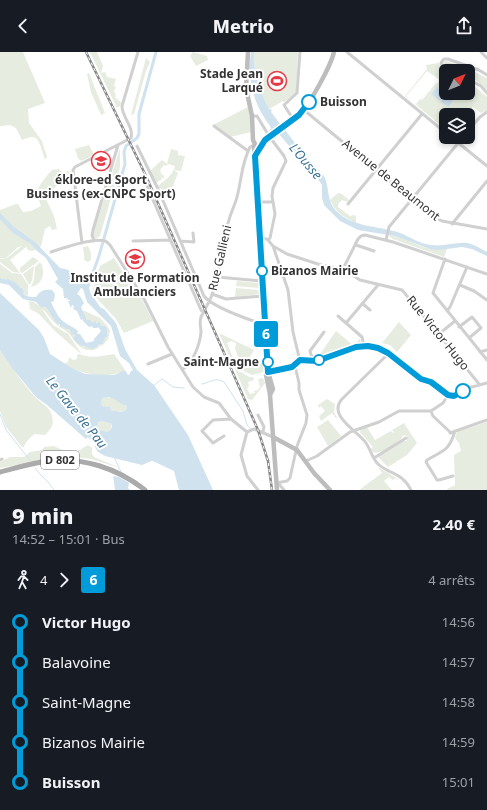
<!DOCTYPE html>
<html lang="fr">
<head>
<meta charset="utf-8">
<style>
	:root { --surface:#171b24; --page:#20242c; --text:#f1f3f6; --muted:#9ea1a6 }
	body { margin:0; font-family:"Noto Sans",sans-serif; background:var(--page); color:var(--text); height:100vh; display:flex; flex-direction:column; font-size:15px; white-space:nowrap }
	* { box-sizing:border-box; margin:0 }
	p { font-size:13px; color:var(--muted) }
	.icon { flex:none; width:22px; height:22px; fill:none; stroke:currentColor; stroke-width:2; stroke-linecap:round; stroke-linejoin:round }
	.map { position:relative; height:438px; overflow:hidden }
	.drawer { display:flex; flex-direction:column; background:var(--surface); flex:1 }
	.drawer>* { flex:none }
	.badge { padding:0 8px; border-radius:3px; font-size:14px; line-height:26px }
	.needle { width:26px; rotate:47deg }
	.tools { position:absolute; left:439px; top:12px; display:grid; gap:8px }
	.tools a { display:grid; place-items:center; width:36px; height:36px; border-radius:6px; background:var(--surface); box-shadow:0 2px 6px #0003; font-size:20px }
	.map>.badge { position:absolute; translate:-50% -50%; box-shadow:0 0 0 2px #fff }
	.legs { display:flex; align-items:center; gap:6px; height:44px; padding:0 12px; font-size:13px }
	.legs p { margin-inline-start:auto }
	.head { display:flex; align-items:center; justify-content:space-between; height:68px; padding:0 12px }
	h1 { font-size:22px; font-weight:800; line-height:30px }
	ul { padding:0 12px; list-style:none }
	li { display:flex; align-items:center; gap:14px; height:40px; font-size:15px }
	li i { display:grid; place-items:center; width:6px; height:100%; margin:0 5px; background:currentColor }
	li i::after { content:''; width:10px; height:10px; margin:-5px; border:3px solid; border-radius:50%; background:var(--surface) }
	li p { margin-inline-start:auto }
	li:first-child i { background:linear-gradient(#0000 50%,currentColor 0) }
	li:last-child i { background:linear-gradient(currentColor 50%,#0000 0) }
	header { display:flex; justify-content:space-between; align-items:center; height:52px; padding:0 12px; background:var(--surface); font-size:18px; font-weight:800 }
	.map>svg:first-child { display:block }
	.green { fill:#e6ecdf }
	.water { fill:#cfe2ee; fill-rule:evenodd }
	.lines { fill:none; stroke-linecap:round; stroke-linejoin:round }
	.stream { stroke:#cfe2ee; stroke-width:1 }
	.canal { stroke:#cfe2ee; stroke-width:3 }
	.street { stroke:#d0d0d0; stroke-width:3 }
	.secondary { stroke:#bdbdbd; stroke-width:4.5 }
	.primary { stroke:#ababab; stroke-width:5 }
	.rail-casing { stroke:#888; stroke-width:2.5 }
	.rail { stroke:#fff; stroke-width:1; stroke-dasharray:3; stroke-linecap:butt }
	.line-1-casing { stroke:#fff; stroke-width:9 }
	.line-1 { stroke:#009bd9; stroke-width:6 }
	.stop-1-dot { fill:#fff; stroke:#009bd9; stroke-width:2 }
	.labels { text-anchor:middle; stroke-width:4; stroke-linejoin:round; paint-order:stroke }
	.shield { fill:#fff; stroke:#707070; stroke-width:1 }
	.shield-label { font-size:11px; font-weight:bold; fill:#333 }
	.poi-label { font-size:12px; font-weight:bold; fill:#333; stroke:#fff }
	.stop-label { font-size:12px; font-weight:bold; fill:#333; stroke:#fff; text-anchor:start }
	.street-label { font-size:12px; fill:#333; stroke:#fff }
	.water-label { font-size:13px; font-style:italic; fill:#3f7597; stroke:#fff }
</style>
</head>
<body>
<header><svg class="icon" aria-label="back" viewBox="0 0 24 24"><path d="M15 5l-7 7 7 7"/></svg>Metrio<svg class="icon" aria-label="share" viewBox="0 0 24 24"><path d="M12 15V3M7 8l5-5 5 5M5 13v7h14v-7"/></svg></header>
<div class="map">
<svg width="487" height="438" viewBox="0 0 487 438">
	<rect width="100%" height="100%" fill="#fff"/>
	<!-- green -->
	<path class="green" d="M0 0H23L45 51 28 57 29 71 42 89 47 105 45 107C42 101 40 84 32 85 29 85 25 87 22 88L16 76 10 73 0 74Z
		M90 0H97L103 14 101 21 105 20 107 25 116 27 114 34 116 35 114 39 116 43 115 44 116 47 118 46 117 48 120 49 121 51 120 54 117 56Z
		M193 0 207 4 208 8 196 14 190 4Z
		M254 0H298L296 41 284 50 283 49 269 57C260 39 253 21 254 0Z
		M146 6 150 10 146 19 134 62 131 63Z
		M446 9 473 19 487 26V38L477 29 468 24V19C460 19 448 18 444 11Z
		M439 11 441 17 446 19V41H468V29L487 45V58L481 61 473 55 465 63H446V78L413 50 416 52 420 47 422 48 436 31 437 32 440 28 427 19 406 44 410 48 405 44 427 17 426 13Z
		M89 21 105 61 101 63 91 40 87 22Z
		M248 55 250 63 251 80 230 85 213 73Z
		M89 93 94 103 81 109 78 106 75 97Z
		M120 96V115L100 184 95 187 93 182Z
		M171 97 178 99V103L185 104 181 119 174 118 178 121 171 139 159 136 158 134C165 128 173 123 175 114L168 112 166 114 164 113 160 118 161 120 160 122 161 121 164 124V126H162L160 123 162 127 156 131 150 119 162 108 167 112Z
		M58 117 63 120 70 119 71 126H68L44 143 54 164 57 177 52 178 50 174 45 177 41 194 33 199 28 198 26 195 10 208 20 221 13 220 0 210V207L7 206 22 194 18 195 6 206H0V158L16 152H18L23 160 31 159 41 154C34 137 39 134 50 120L52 118Z
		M338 141 342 142 349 148 347 150 342 148 338 152V155L350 164 354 163 356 164V171C345 166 335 160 330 148Z
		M389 183C412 187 422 200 447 197L444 205 393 187 390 185Z
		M88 194 91 201V208L88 210 84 208C85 205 83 198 83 195Z
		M33 205 39 209 22 221 20 219V216Z
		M114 206 137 243 140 244 153 269 124 281 116 267 92 241 100 214Z
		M40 210C47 220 42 233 31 235L34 228 35 215Z
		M0 212 12 221 21 222 28 233V244C17 239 21 229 6 228L5 227 0 226Z
		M34 214 32 229 29 233 23 222Z
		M237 229 259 231V236L236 234Z
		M236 236 259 238 261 242 235 245Z
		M29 249C36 250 39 255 46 255L60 274H64L65 277H70L83 295 99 294V293L100 294V293H102L104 289 102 274 98 270 92 272C88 269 84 265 83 259H85L100 266 108 275 110 279 108 287 103 293C99 294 98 297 93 298 79 300 76 288 68 281 64 277 59 275 55 271 50 267 48 261 42 257L53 273 68 282 81 301H80L55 279 39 262 30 257Z
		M399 270 411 283 397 300 390 293 382 291Z
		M336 279 354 294 360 286 361 292 348 296 347 294 331 299 332 301 318 305Z
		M219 281 254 298 250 305 255 312H265L264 320 252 323 244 319 235 297 236 291 231 289 227 291 239 320H241L249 325H253L254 328 248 330 249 334 247 337 250 342 255 341 254 339 258 338 260 335 258 327 263 326 265 331 252 348 248 347Z
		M0 298C11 314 22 331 36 346 40 350 49 355 51 361 55 371 52 376 45 383L34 382 27 389 23 396 6 375 0 359Z
		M79 302C91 307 102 304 114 302L125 318C107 328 81 322 64 312L68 310 69 305 73 308 77 307V303Z
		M106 345 117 347 127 354 126 358 122 360 110 358 111 355 102 354 101 350 103 346Z
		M327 347 335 352 334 361 337 365 336 366 332 361 321 369 319 364 325 359 321 354 319 356 318 353Z
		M328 368 341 384 328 394 317 375Z
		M102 369 112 372 110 378 107 380 100 378 97 373 98 370Z
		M487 370V438H448L447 437 455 433 454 403 461 399 459 391 455 386 457 380Z
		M404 371 417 391 407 403 388 415 378 405 403 389H407V384L403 383 401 387C394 392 382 403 373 400L371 397 373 395 360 380 361 377 367 375 375 388 391 379 393 381 394 380 392 378Z
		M88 393 92 396V402L94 405 118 415 120 416 91 407 74 405H59L47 406 30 411 0 416V410L10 405H24L30 400 42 398 44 395 54 394 62 398 75 399 80 398Z
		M378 415 398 427 397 428 396 426 393 428 389 425 384 429 392 438H359L382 421Z"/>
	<!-- water -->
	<path class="water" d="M251 0H254C253 21 260 39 269 57L272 58 271 60 295 91 324 124C329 133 327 146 333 155 348 176 378 173 400 181 410 185 420 192 431 193 443 195 455 190 467 191 474 192 481 197 487 200V204L472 197 462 195 439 198 430 197 395 184 358 178 340 169 324 153 322 146V133L308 113 302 109 279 82 273 83 269 78 271 77 270 74C258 57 253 46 250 24L248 23Z
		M437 35 453 49 448 55 431 42Z
		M0 161 14 175 36 191 60 216 66 217 82 226 81 230 88 233 91 242 101 256 104 257 116 271 125 297 137 318 154 333 188 383 213 438H179L174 419 153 409H151L142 413 105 404 98 400 95 395V390H93L88 385 86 387 47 353 36 345 12 316 0 298V241L39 278 44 286 50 302 70 315 85 322 114 323 125 318 128 323 130 322V320L133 318 129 311 120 304 111 274 87 250 83 237 81 236 77 242 80 244 84 251 81 255 87 268H90L92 271 96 269V271L99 270 102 274H105L107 277V285H105L103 292 99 293 93 297 79 293 73 287 75 283 71 282 70 277H65L64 275H62L60 274V272H57L46 255H41L36 250 23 247 9 233 0 231V226L5 227 6 228 8 227C13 230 17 230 20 236H22L24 240 23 241C26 245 31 245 36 245 40 239 45 236 52 238L55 242 54 249 51 250C53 253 53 256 55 258 56 260 58 264 60 266 64 272 73 274 78 279L77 282H80L86 291 94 289V287L101 279 98 275 97 276H93L92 274 89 275 83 269V267L81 268 77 259 73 257 74 254 72 253 71 256 68 249H70V248H68L67 246H64L63 237 55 230 58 227 46 206 37 199 31 192 13 181 0 167ZM106 345C115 345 119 352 127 354L126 358 122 360 110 358 111 355 102 354 101 350 103 346ZM102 369 112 372C112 376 111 378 107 380L100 378 97 373 98 370Z
		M113 424 119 425 129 431 128 436 130 438H115Z"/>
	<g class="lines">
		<!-- stream -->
		<path class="stream" d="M202 332C211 330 216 325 224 330L243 359 247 373 251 377
			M153 334 162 327 173 335 184 336
			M0 362 6 378 30 408
			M115 407 122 422
			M35 416C40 424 49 429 54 438"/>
		<!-- canal -->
		<path class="canal" d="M87 237 99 204 125 112 124 100 126 94 137 86 139 82V62L156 0"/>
		<!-- street -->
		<path class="street" d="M347 0 446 81
			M481 0 487 6
			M451 19 444 16 441 11 444 7H448L479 18 487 23
			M468 27 481 34 487 41
			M304 58 431 163 442 169 487 177
			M252 64H257L269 84 284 104 286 109 273 136 272 144 275 162 270 186 268 188
			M293 67 284 53 297 41 300 0
			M214 74 248 99
			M468 79 480 65 487 60
			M451 85 487 114
			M137 94 158 137 204 244C213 256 250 268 265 273
			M143 125 201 258 204 261
			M258 150H273
			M348 152 422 62
			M452 172 487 129
			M260 184 268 188 273 194 287 202 321 213 343 217 360 228 402 238 437 280 479 332
			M386 188 389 175 463 85
			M94 189 92 183 93 178 118 93
			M133 189 170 188
			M180 189 194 190 193 181
			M82 191 73 118 75 115 131 86C134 75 122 65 122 54L138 0
			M356 193 374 199
			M273 194 288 238 293 280 300 309
			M51 200C63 196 93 185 105 189 106 189 110 193 110 193L143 245 168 295 193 335 204 345 219 351 231 367 247 380
			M445 207 433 241 487 308
			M343 217 358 187 361 184 365 183 393 190 487 222
			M217 225 263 229
			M460 233 474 239 487 248
			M212 242 226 247 263 244
			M363 252 370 258
			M447 259 450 255 467 215
			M338 264 362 285 364 294
			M346 271 378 233
			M459 275 472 265 481 276 469 286
			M439 282 455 269
			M480 300 487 298
			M389 301 342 347C327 364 358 379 366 391 371 398 372 406 378 412 390 423 402 420 411 438
			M313 309 310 299 324 280
			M148 312 172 302
			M183 317C193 311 200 292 201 280 201 275 199 271 201 265 205 257 210 249 213 240 221 217 221 191 229 168 231 160 235 153 237 145 242 126 241 113 250 95L254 93
			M268 320 292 315 300 309H317L356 295 369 294 378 296 389 301 421 327 431 330 448 343 454 344 468 336 487 331
			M431 359 433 364 451 381
			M258 363 264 375 263 380
			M247 380 241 403 247 424 258 438
			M247 380 254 377 273 385
			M450 381 487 368
			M224 384 213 391 202 379 213 368 231 367
			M374 406 406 386
			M0 408 2 407
			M306 409 317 404 350 380 379 370 399 359H431L443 351 448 343
			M453 424 439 428H437L426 410 427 408C444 398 449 399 455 379
			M276 431 287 429 290 426 297 394 306 371 307 363 299 338V331L295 314
			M278 431 284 438"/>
		<!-- secondary -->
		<path class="secondary" d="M248 0 246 36 252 64 253 88 255 92 254 95 268 320 273 337 270 343 277 438
			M255 104C265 83 283 77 299 62 310 53 331 13 334 0
			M268 320 266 323 270 342
			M273 385 297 398 314 421 330 438"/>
		<!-- primary -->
		<path class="primary" d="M0 420C16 416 32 411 48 409 83 405 117 416 145 438"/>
		<!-- rail casing -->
		<g class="rail-casing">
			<path id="rail" d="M86 0 146 124 258 378 268 409 272 438"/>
		</g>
		<!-- rail -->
		<use href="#rail" class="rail"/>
	</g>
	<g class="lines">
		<!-- line-1 casing -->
		<g class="line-1-casing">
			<path id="line-1" d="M309 50 299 63 265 88 255 104 268 320 292 315 300 308 317 309 356 295 368 294 378 296 388 301 421 327 431 330 448 343 454 344 463 339"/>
		</g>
		<!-- line-1 -->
		<use href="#line-1" class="line-1"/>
	</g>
	<!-- icons -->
	<defs>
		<g id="stadium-ring" transform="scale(1)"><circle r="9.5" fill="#fff" stroke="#e63946" stroke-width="1.5"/><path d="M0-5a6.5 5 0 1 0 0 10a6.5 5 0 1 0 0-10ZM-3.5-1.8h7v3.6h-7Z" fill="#e63946"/></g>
		<g id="university-ring" transform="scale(1)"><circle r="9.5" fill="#fff" stroke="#e63946" stroke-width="1.5"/><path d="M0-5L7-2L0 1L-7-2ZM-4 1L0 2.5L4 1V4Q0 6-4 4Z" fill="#e63946"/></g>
	</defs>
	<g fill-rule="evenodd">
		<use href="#stadium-ring" x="277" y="29"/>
		<use href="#university-ring" x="101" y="109"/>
		<use href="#university-ring" x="135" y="207"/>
	</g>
	<!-- markers -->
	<g class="stop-1-dot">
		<circle cx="309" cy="50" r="7"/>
		<circle cx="262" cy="219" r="5"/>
		<circle cx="319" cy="308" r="5"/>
		<circle cx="268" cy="310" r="5"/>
		<circle cx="463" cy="339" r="7"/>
	</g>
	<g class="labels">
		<!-- shield labels -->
		<rect class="shield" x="41" y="399" width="38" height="18" rx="3"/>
		<g class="shield-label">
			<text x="60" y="412">D 802</text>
		</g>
		<!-- poi labels -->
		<g class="poi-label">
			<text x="263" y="26" text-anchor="end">Stade Jean<tspan x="263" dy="14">Larqué</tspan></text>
			<text x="101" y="132">éklore-ed Sport<tspan x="101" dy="14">Business (ex-CNPC Sport)</tspan></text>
			<text x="135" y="230">Institut de Formation<tspan x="135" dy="14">Ambulanciers</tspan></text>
		</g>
		<!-- stop labels -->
		<g class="stop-label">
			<text x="320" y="54">Buisson</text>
			<text x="271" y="223">Bizanos Mairie</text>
			<text x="259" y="314" text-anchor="end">Saint-Magne</text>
		</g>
		<!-- street labels -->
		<g class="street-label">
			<text transform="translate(391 128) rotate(39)" y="4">Avenue de Beaumont</text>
			<text transform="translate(220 206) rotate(-77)" y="4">Rue Gallieni</text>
			<text transform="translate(438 281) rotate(51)" y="4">Rue Victor Hugo</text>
		</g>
		<!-- water labels -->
		<g class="water-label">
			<text transform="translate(306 109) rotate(50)" y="5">L'Ousse</text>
			<text transform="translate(77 360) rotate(51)" y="5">Le Gave de Pau</text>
		</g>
	</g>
</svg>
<div class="tools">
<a><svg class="needle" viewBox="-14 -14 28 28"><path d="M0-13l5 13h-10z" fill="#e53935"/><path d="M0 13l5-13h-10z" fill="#9ea1a6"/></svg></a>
<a><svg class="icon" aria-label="layers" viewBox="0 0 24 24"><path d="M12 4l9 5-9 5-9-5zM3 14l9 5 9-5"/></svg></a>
</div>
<b class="badge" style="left:266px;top:282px;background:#009bd9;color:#fff">6</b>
</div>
<section class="drawer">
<div class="head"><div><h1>9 min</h1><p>14:52 – 15:01 · Bus</p></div><b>2.40 €</b></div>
<div class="legs"><svg class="icon" aria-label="walk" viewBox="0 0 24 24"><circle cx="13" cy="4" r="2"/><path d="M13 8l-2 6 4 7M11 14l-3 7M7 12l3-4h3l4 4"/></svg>4<svg class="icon" aria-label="forward" viewBox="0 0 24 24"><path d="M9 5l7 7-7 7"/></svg><b class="badge" style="background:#009bd9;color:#fff">6</b><p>4 arrêts</p></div>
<ul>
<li><i style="color:#009bd9"></i><b>Victor Hugo</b><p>14:56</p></li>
<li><i style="color:#009bd9"></i><span>Balavoine</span><p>14:57</p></li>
<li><i style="color:#009bd9"></i><span>Saint-Magne</span><p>14:58</p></li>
<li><i style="color:#009bd9"></i><span>Bizanos Mairie</span><p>14:59</p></li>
<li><i style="color:#009bd9"></i><b>Buisson</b><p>15:01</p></li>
</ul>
</section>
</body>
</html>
